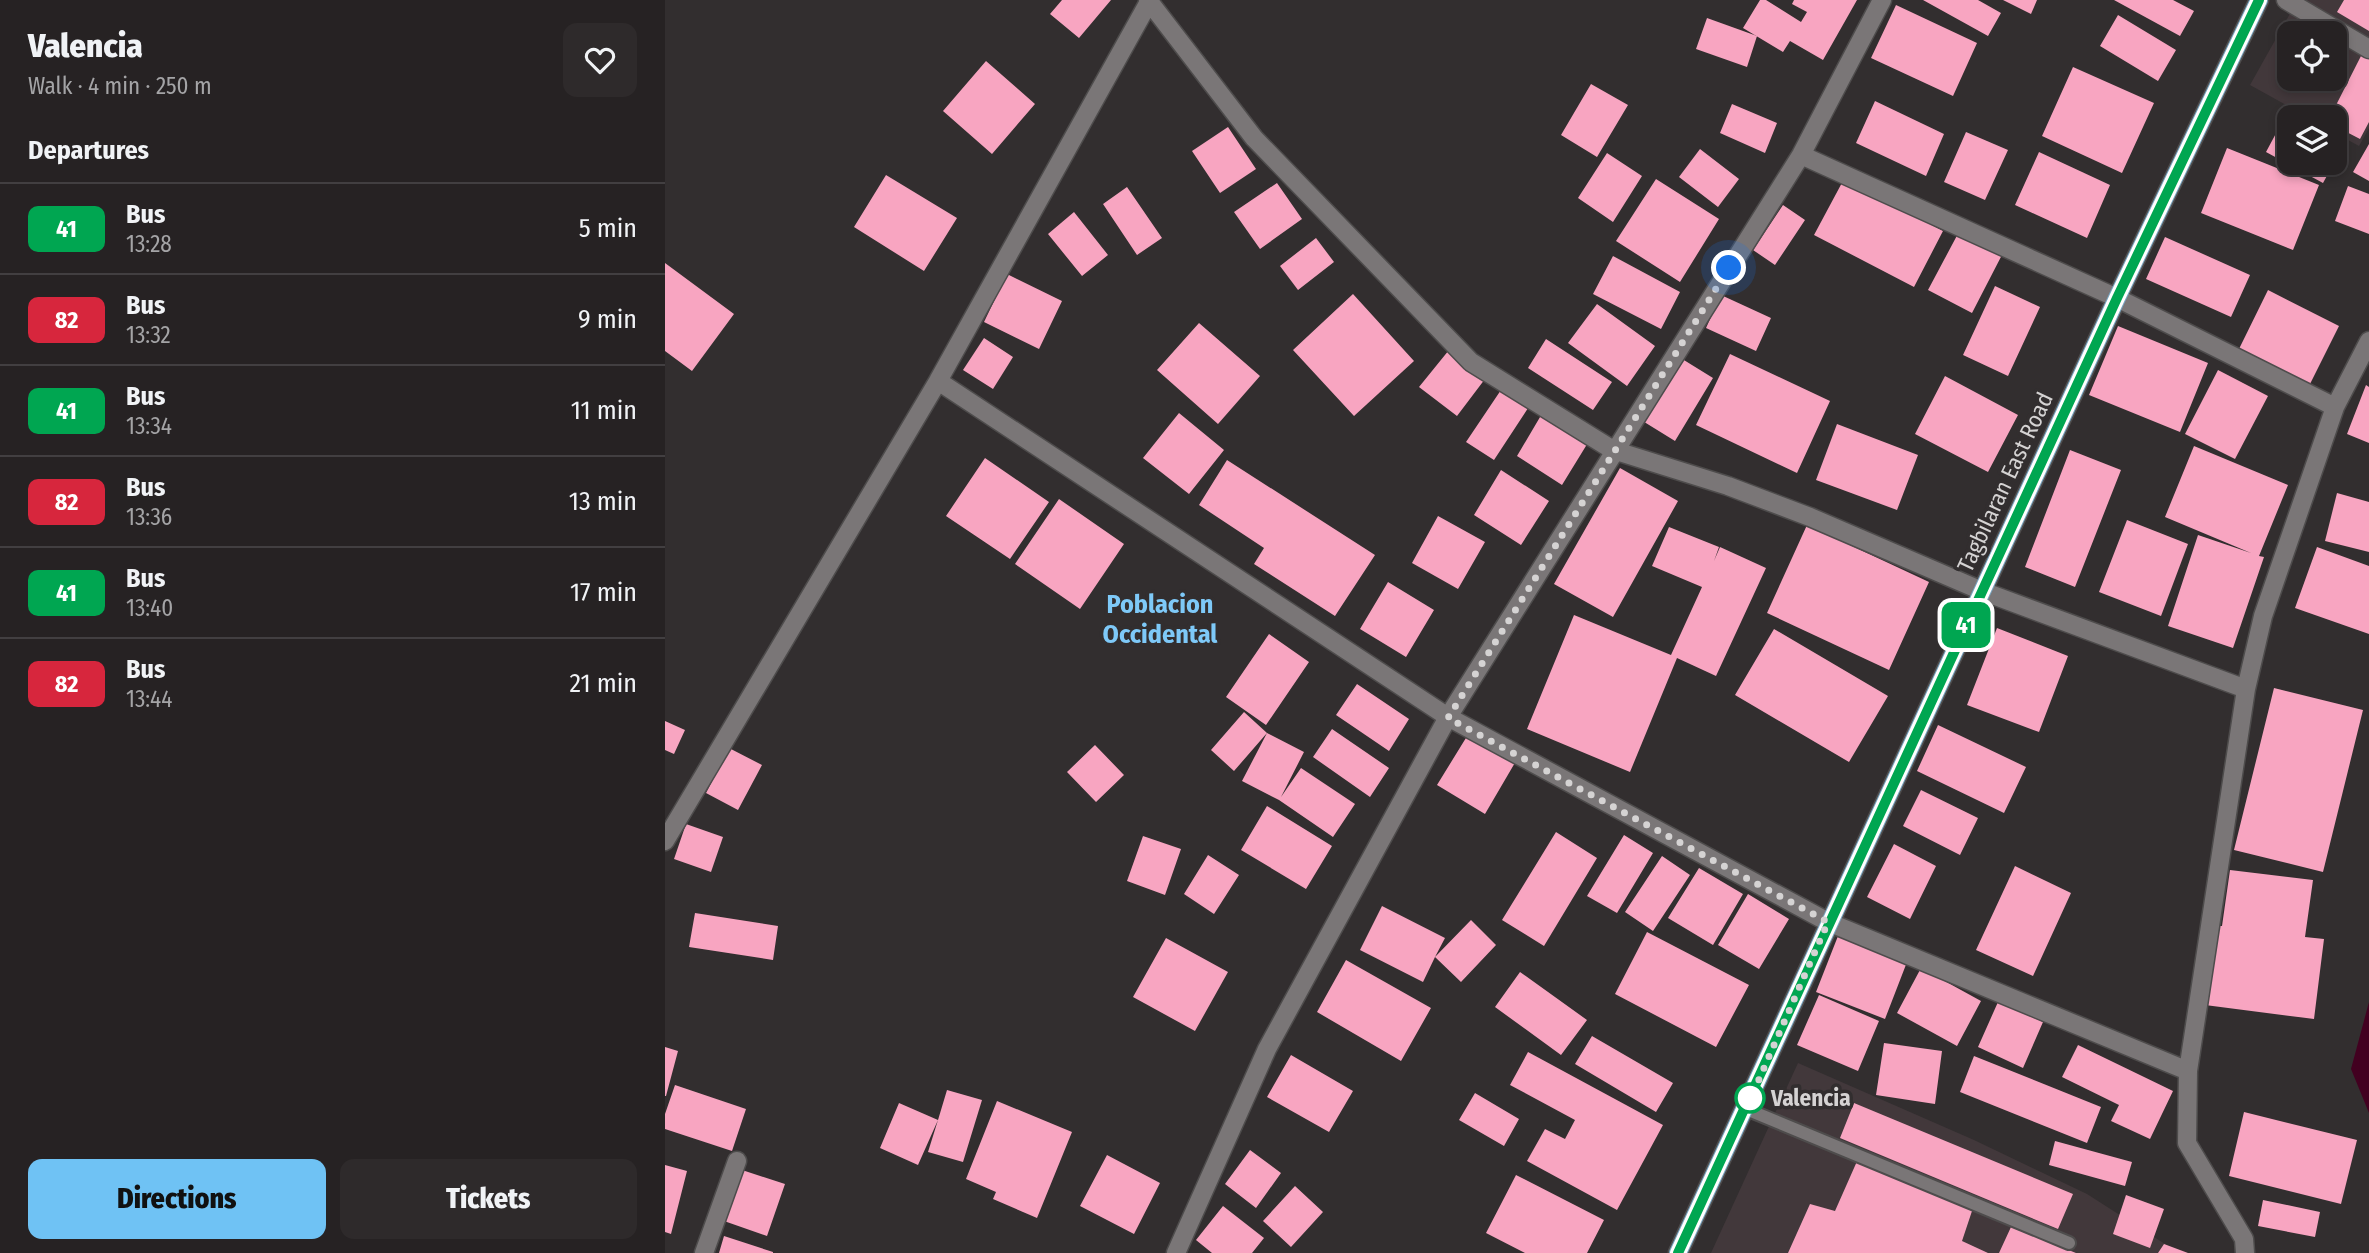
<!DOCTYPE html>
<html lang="en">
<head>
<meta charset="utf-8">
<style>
	:root { --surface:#262223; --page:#2e2a2b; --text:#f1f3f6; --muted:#a4a4a6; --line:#423f41; --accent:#6fc2f4 }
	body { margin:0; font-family:"Fira Sans Condensed",sans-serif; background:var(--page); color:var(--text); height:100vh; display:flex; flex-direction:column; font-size:26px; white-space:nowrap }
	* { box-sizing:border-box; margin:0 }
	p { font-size:23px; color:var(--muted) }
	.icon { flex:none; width:38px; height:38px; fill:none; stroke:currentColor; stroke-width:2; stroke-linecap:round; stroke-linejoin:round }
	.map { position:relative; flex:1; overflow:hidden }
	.drawer { display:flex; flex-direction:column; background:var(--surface); width:665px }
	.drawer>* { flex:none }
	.badge { padding:0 14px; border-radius:10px; font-size:24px; line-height:46px }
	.buttons { position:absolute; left:1612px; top:21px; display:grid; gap:14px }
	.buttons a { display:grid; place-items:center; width:70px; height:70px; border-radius:14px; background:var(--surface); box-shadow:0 4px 10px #0003,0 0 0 2px var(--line); font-size:35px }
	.you { position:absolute; width:35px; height:35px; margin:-18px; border:5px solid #fff; border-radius:50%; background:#1a73e8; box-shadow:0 0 0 10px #1a73e833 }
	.map>.badge { position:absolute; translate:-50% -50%; box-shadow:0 0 0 4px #fff }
	h2 { padding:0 28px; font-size:26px; line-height:63px }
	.round { display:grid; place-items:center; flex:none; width:74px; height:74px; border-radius:14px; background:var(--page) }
	.overview { display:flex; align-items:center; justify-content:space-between; height:119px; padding:0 28px }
	h1 { font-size:33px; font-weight:800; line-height:52px }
	.action { display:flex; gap:14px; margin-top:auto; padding:14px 28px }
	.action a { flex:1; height:80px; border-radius:14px; background:var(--accent); color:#111; font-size:28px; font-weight:800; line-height:80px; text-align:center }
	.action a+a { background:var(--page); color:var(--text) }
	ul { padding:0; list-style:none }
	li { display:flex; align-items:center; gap:21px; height:91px; padding:0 28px; border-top:2px solid var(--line) }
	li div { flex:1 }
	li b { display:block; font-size:26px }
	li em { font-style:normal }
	li .badge { min-width:77px; font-weight:700; text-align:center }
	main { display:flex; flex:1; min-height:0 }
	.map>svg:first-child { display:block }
	.built { fill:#42383b }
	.water { fill:#420020 }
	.building { fill:#f8a5c1 }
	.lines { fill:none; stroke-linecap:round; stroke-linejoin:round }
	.lane-casing { stroke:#4e4c4c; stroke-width:16 }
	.street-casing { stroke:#4e4c4c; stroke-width:21 }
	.primary-casing { stroke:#4e4c4c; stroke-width:21 }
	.lane { stroke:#7a7677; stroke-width:12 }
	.street { stroke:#7a7677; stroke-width:18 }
	.primary { stroke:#79a5c1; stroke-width:18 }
	.line-casing { stroke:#fff; stroke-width:16 }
	.line { stroke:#00a651; stroke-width:10 }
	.walk { stroke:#d5d3d3; stroke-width:7; stroke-dasharray:0 12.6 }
	.stop-dot { fill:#fff; stroke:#00a651; stroke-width:3.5 }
	.labels { text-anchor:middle; stroke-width:7; stroke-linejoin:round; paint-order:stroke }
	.street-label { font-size:23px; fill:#d5d3d3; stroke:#322e2f }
	.stop-label { font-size:23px; font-weight:bold; fill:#d5d3d3; stroke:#322e2f; text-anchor:start }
	.quarter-label { font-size:26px; font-weight:bold; fill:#7ec9f8; stroke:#322e2f }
</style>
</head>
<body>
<main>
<section class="drawer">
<div class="overview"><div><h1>Valencia</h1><p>Walk · 4 min · 250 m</p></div><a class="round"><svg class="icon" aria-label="heart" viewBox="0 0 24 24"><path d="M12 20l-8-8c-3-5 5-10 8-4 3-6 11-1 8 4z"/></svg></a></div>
<h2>Departures</h2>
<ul>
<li><span class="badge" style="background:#00a651;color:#fff">41</span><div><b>Bus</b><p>13:28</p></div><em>5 min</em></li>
<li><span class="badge" style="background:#d7263d;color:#fff">82</span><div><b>Bus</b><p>13:32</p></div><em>9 min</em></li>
<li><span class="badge" style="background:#00a651;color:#fff">41</span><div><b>Bus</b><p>13:34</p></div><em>11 min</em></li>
<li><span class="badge" style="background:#d7263d;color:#fff">82</span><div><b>Bus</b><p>13:36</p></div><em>13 min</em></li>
<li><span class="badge" style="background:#00a651;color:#fff">41</span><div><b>Bus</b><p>13:40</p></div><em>17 min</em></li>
<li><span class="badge" style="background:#d7263d;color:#fff">82</span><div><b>Bus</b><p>13:44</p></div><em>21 min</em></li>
</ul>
<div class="action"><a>Directions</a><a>Tickets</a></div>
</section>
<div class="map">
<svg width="1704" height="1253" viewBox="0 0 1704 1253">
	<rect width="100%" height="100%" fill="#322e2f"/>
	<!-- built -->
	<path class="built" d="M1640 0H1704V37Z
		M1627 10 1668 33H1624V79H1670V34L1704 53V128L1694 146 1670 133V117H1643L1585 85Z
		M1133 1063 1309 1140 1422 1194 1514 1253H1046Z"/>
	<!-- water -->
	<path class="water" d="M1704 1002V1113L1686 1069Z"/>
	<!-- building -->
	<path class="building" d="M397 0H446L414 38 385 14Z
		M1095 0H1101L1136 22 1142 12 1127 4 1129 0H1192L1158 60 1125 41 1118 52 1078 28Z
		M1258 0H1313L1336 13 1323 36Z
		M1338 0H1372L1366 14Z
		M1449 0H1508L1529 11 1515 36Z
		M1679 0H1704V31L1672 12Z
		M1231 5 1312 43 1288 96 1206 58Z
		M1453 15 1511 50 1493 81 1435 46Z
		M1042 18 1092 36 1082 67 1031 49Z
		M1697 54 1704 57V122L1695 139 1670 126V117H1665Z
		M321 61 370 104 327 154 278 111Z
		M1408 67 1489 103 1457 173 1377 136Z
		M926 84 963 105 932 157 896 135Z
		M1210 101 1279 134 1261 176 1191 143Z
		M1067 104 1112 123 1100 153 1055 133Z
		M1623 111 1634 117H1624V163H1669L1658 183 1601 152Z
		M563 127 591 169 555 193 527 151Z
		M1301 132 1343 150 1320 200 1279 182Z
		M1670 137 1680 143 1670 161Z
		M1704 144V181L1688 172Z
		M1562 148 1654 185 1628 250 1536 213Z
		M1035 149 1074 179 1053 207 1014 177Z
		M1374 152 1445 185 1422 238 1350 205Z
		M942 153 977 176 948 222 913 198Z
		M221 175 292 218 259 271 189 227Z
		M991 179 1054 219 1015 282 951 241Z
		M1179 179 1278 231 1249 287 1149 235Z
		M612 183 637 219 595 249 569 212Z
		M1683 186 1704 194V234L1670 221Z
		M462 187 497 238 472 255 438 204Z
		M1118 205 1140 220 1110 265 1088 250Z
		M409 212 443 255 417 276 383 234Z
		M1296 228 1339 251 1307 313 1263 290Z
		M1500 237 1585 275 1566 317 1481 279Z
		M651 238 669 262 633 290 615 266Z
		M948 256 1015 292 996 329 928 294Z
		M0 263 69 314 27 371 0 351Z
		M342 274 397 301 374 349 319 322Z
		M1330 286 1375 307 1343 376 1298 355Z
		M1603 290 1674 326 1644 386 1573 351Z
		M688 294 749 361 689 416 628 350Z
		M1056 295 1106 318 1091 351 1041 328Z
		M932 304 990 346 962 386 903 343Z
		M534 323 595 376 553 424 492 370Z
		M1453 326 1543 363 1515 432 1424 395Z
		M319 338 348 357 328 389 298 370Z
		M881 339 947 382 928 410 863 368Z
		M784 350 820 379 792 416 754 387Z
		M1065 354 1165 401 1132 473 1031 425Z
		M1014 357 1048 378 1010 441 976 420Z
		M1553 370 1603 396 1570 459 1520 434Z
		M1280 376 1353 415 1323 472 1250 434Z
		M840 384 867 402 829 460 801 442Z
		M1701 385 1704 387V443L1682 434Z
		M878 412 924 441 897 485 852 456Z
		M514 413 559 450 524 494 478 458Z
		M1172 424 1253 455 1232 510 1151 480Z
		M1529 446 1623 485 1594 556 1599 557 1568 648 1503 626 1533 535 1586 553 1500 517Z
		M1405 450 1456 470 1410 587 1360 567Z
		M320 458 384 502 345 559 281 516Z
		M562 460 710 555 670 616 589 564 599 548 534 505Z
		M955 468 1013 501 948 617 889 584Z
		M836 470 884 501 856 545 809 515Z
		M1672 493 1704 502V552L1660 541Z
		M394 499 459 544 415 609 350 564Z
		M773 516 820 542 793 589 747 563Z
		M1462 520 1523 544 1496 616 1434 592Z
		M1142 525 1264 582 1224 670 1102 613Z
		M1004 527 1054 547 1049 561 1055 547 1101 568 1051 676 1012 658 965 772 862 729 909 615 1006 655 1037 587 987 566Z
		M1652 547 1704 566V634L1630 608Z
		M723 582 769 610 741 657 695 629Z
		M1332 628 1403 656 1374 732 1302 705Z
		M1109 629 1223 696 1184 762 1070 695Z
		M604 634 644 662 601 725 561 697Z
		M692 684 744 719 724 751 671 715Z
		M1609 688 1698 710 1658 872 1569 850Z
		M579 712 602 733 569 771 546 750Z
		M0 721 20 730 9 754 0 750Z
		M1273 725 1361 767 1339 813 1252 771Z
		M667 729 724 768 705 797 648 757Z
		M602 733 639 752 616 797 636 768 690 804 668 837 614 800 577 781Z
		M804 733 851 761 820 814 772 785Z
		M430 745 459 775 431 802 402 772Z
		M64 748 97 765 73 810 41 793Z
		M1256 790 1313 818 1295 855 1238 826Z
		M602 806 667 846 641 889 576 850Z
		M21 824 58 837 46 872 9 859Z
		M891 832 932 858 879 946 837 920Z
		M959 835 988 853 952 913 922 896Z
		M478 836 516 849 500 895 462 881Z
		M1229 844 1271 866 1245 919 1202 897Z
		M543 855 574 875 549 914 519 894Z
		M997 856 1025 875 988 931 960 912Z
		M1350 866 1406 893 1368 976 1311 950Z
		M1034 868 1078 894 1048 945 1003 918Z
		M1565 870 1648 880 1640 937 1659 939 1649 1019 1540 1005 1551 926H1557Z
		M1083 894 1124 919 1094 969 1053 945Z
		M717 906 780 938 770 957 806 920 831 945 796 982 770 957 758 982 695 950Z
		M30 913 113 926 108 960 24 947Z
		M982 932 1084 985 1051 1047 950 994Z
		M1173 936 1242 962 1220 1019 1151 992Z
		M501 938 563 972 530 1031 468 997Z
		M681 960 766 1008 736 1061 652 1012Z
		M1256 968 1316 1001 1292 1046 1232 1013Z
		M855 972 922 1020 896 1055 830 1007Z
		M1154 995 1214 1021 1193 1071 1132 1045Z
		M1333 1002 1378 1022 1358 1068 1313 1047Z
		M927 1036 1008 1083 991 1112 910 1064Z
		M1219 1043 1277 1051 1270 1104 1211 1095Z
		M1413 1045 1508 1091 1485 1139 1446 1121 1454 1105 1397 1077Z
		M0 1047 13 1051 1 1096H0Z
		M863 1052 998 1125 952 1210 862 1161 880 1129 900 1139 910 1120 845 1085Z
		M626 1055 688 1091 664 1132 602 1097Z
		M1309 1056 1436 1107 1422 1143 1295 1092Z
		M10 1085 81 1109 67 1151 0 1129V1114Z
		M282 1090 317 1100 298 1162 263 1152 273 1120 253 1165 215 1148 234 1103 273 1120Z
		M810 1093 854 1119 839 1146 794 1120Z
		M332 1101 407 1132 372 1218 328 1199 331 1192 301 1179Z
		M1189 1103 1408 1194 1393 1229 1175 1138Z
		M1579 1112 1692 1140 1676 1204 1564 1176Z
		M1390 1141 1467 1162 1460 1186 1384 1165Z
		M585 1150 616 1173 591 1208 560 1184Z
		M442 1155 495 1183 469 1234 415 1206Z
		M1193 1159 1309 1205 1297 1241 1323 1253H1123L1145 1204 1170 1211Z
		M0 1165 22 1171 6 1234 0 1232Z
		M77 1170 120 1184 102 1236 59 1221Z
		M851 1175 939 1220 922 1253H860L821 1233Z
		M630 1186 658 1212 626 1247 598 1221Z
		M1461 1195 1499 1209 1485 1248 1448 1234Z
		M1598 1200 1655 1212 1650 1237 1593 1226Z
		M558 1206 599 1238 587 1253H547L531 1240Z
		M1346 1227 1411 1253H1334Z
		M59 1236 108 1252V1253H54Z
		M1499 1244 1523 1253H1493Z"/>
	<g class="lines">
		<!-- lane casing -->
		<g class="lane-casing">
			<path id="lane" d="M1081 1109 1404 1243"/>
		</g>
		<!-- street casing -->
		<g class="street-casing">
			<path id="street" d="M483 0 589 138 806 362 948 450 1063 486 1145 517 1317 591 1581 689
				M1621 0 1704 49
				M1136 155 1452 298 1670 407
				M273 381 783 717 1163 922 1523 1071
				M0 841 273 381 485 0
				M39 1253 72 1161
				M511 1253 602 1049 783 717 1136 155 1217 0
				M1580 1253 1579 1239 1522 1143 1523 1071 1581 689 1598 616 1670 407 1704 341"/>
		</g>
		<!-- primary casing -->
		<g class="primary-casing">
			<path id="primary" d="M1013 1253 1452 298 1594 0"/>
		</g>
		<!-- lane -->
		<use href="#lane" class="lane"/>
		<!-- street -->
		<use href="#street" class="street"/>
		<!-- primary -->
		<use href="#primary" class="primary"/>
	</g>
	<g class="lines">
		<!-- line casing -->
		<g class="line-casing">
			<path id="line" d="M1013 1253 1452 298 1594 0"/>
		</g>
		<!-- line -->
		<use href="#line" class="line"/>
		<!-- walk -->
		<path class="walk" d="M1064 268 783 718 1163 922 1081 1109 1085 1098"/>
	</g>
	<!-- markers -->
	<circle class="stop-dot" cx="1085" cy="1098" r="14"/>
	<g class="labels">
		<!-- street labels -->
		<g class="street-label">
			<text transform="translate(1340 482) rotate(-65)" y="8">Tagbilaran East Road</text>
		</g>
		<!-- stop labels -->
		<g class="stop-label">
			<text x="1106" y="1106">Valencia</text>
		</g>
		<!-- quarter labels -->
		<g class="quarter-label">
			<text x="495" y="613">Poblacion<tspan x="495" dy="30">Occidental</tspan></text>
		</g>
	</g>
</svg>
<div class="buttons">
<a><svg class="icon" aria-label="locate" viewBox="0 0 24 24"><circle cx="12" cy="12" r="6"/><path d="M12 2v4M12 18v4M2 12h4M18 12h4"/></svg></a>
<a><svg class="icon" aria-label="layers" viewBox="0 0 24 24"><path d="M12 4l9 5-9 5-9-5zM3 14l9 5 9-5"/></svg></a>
</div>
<div class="you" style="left:1064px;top:268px"></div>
<b class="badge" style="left:1301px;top:625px;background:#00a651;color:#fff">41</b>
</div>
</main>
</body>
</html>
